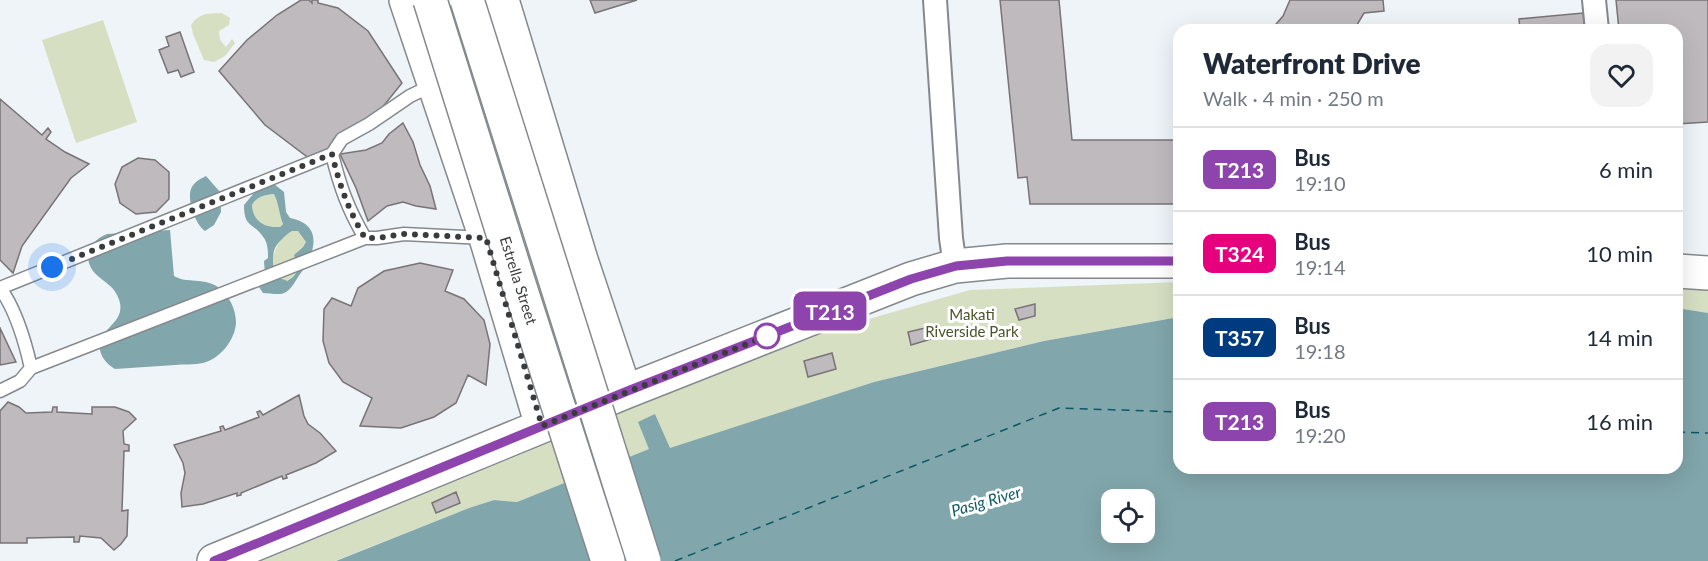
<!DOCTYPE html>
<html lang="en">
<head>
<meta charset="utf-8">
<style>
	:root { --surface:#fff; --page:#f2f2f3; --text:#1f2937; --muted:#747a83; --line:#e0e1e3 }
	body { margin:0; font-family:Lato,sans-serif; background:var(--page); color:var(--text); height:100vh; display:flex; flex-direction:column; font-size:22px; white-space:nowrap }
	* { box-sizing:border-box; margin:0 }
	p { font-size:20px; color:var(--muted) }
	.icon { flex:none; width:33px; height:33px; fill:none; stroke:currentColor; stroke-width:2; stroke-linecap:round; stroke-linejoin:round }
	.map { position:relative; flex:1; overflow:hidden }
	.side { position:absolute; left:1173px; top:24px; width:510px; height:450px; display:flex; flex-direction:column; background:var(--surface); border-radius:18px; box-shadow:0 6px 24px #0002 }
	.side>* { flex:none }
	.badge { padding:0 12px; border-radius:9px; font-size:21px; line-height:39px }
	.controls { position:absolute; left:1101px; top:489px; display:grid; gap:12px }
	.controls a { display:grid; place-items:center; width:54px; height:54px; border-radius:12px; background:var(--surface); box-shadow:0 6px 24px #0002; font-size:30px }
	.you { position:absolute; width:30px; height:30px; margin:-15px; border:4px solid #fff; border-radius:50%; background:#1a73e8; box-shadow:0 0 0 9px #1a73e833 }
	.map>.badge { position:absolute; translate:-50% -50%; box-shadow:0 0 0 3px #fff }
	.round { display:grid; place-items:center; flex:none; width:63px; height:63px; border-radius:18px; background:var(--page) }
	.overview { display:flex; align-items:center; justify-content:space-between; height:102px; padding:0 30px }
	h1 { font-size:28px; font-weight:800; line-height:45px }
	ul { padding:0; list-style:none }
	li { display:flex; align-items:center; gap:18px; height:84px; padding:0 30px; border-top:2px solid var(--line) }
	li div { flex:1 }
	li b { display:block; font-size:22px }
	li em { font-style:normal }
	li .badge { min-width:66px; font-weight:700; text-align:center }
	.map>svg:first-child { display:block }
	.green { fill:#d7dfc3 }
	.water { fill:#81a6ab; fill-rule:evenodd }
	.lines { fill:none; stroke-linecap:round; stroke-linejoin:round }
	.ferry { stroke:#0c5a64; stroke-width:1.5; stroke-dasharray:8 6; stroke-linecap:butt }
	.building { fill:#bfbabe; stroke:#787377; stroke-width:1.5 }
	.lane-casing { stroke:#85898d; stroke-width:15 }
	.street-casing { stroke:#85898d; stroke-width:26 }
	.secondary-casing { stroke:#85898d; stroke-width:36 }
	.lane { stroke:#fff; stroke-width:12 }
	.street { stroke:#fff; stroke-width:22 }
	.secondary { stroke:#fff; stroke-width:33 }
	.secondary-bridge-casing { stroke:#85898d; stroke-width:36; stroke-linecap:butt }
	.secondary-bridge { stroke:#fff; stroke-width:33 }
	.line-casing { stroke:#fff; stroke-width:14 }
	.line { stroke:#8e44ad; stroke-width:9 }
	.walk { stroke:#393b3c; stroke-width:6; stroke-dasharray:0 10.8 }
	.stop-dot { fill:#fff; stroke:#8e44ad; stroke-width:3 }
	.labels { text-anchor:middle; stroke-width:6; stroke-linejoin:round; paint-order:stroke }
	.street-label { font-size:15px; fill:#393b3c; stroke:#fff }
	.park-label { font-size:15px; fill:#495526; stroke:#fff }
	.water-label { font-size:16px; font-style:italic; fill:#0c5a64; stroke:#fff }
</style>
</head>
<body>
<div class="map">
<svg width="1708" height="561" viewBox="0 0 1708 561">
	<rect width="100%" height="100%" fill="#eef4f8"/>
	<!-- green -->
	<path class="green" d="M222 13 230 18 229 25 219 31 220 40 226 47 232 39 235 43 225 56 214 62 204 60 193 34 191 25C201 12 207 14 222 13Z
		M103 20 137 122 76 143 42 40Z
		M274 194C279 204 279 214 283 224L280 227C265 228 253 222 252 205 257 196 265 195 274 194Z
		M292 231H298L306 242 303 247 298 251C297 263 300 274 287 281 263 271 274 240 292 231Z
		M1179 282V317L1044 341 874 382 670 449 655 414 649 449 517 502 494 500 469 508 335 561H262L653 400 834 329 970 290Z
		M1677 286 1708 290V313L1677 308Z"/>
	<!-- water -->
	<path class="water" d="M206 176 220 192 221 212 214 225 205 231C195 224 187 200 191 189 194 182 200 179 206 176Z
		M274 184 284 192 286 212 290 218C326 225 314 256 298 277 295 282 291 289 286 292 280 296 270 293 263 293L259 287 265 274 264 261 268 258C268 251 268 244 264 238 254 222 244 229 244 205L254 193ZM274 194C279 204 279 214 283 224L280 227C265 228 253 222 252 205 257 196 265 195 274 194ZM292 231H298L306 242 303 247 294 255 298 268C296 274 293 278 287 281 284 279 281 279 278 277 272 272 272 255 275 248 278 242 287 234 292 231Z
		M170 230 174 276C187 284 203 277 218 287 229 295 236 309 236 323 235 340 220 359 203 363 194 365 184 364 175 365 155 366 135 368 115 369 103 362 94 348 104 334 111 324 123 318 120 303 116 285 102 282 93 271 82 256 91 240 107 234Z
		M1677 308 1708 313V561H336L469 508 494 500 517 502 649 449 638 422 655 414 670 448 874 382 1044 341 1179 317V468H1677ZM1112 500H1144V532H1112Z"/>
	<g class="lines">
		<!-- ferry -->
		<path class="ferry" d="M1677 432 1708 433
			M675 561 1059 408 1179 412"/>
	</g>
	<!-- building -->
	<path class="building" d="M301 0H309L312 3V0H318V3L338 8 368 31 402 83 373 119 318 165 265 125 219 71 247 40 277 15Z
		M590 0H637L595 13Z
		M1000 0H1059L1072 140H1179V204H1030L1027 177 1018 178Z
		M1290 0H1383L1384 11 1364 13 1354 30H1271L1283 16Z
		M1616 0H1708V122L1677 124V30H1619Z
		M1583 13 1585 30H1520L1519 19Z
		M180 32 194 72 181 77 178 70 168 73 159 50 169 46 166 37Z
		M0 99 42 135 48 128 51 132 46 139 65 152 89 164 71 178 22 246 13 273 0 260Z
		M403 123 413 142 420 165 430 186 436 209 416 206 403 202 387 206 368 221 356 188 340 154 366 150 382 143 389 134Z
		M1677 151 1681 200H1677Z
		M138 158 155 160 169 172V199L156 212 136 214 120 203 115 184 122 167Z
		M420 263 453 270 445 291 464 299 484 320 490 344 486 385 468 375 456 403 434 417 401 428 360 426 372 398 343 382 329 363 323 341 324 309 332 298 351 306 358 288 384 271Z
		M1035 304V316L1019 320 1015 309Z
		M938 325 941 336 911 345 908 332Z
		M0 327V328L16 362 0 365Z
		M832 353 836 369 808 377 804 361Z
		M299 395 304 416 308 424 320 433 336 451 316 463 286 475 287 478 283 479 282 476 241 493V495L237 496V493L203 504 182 507 181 493 185 473 183 463 174 445 221 431 220 427 223 426 225 430 259 417 257 412 260 411 263 415Z
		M8 402 19 407 26 413 52 412 53 407H57V412L92 414V407H115L129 412 136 419 123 431 124 444 129 445V451H124L122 511 128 510 127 536 121 544 114 550 101 538 80 536 79 542H74V537L27 538V543H0V411Z
		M456 492 460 503 436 513 432 503Z"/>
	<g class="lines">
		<!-- lane casing -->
		<g class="lane-casing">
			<path id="lane" d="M332 154C340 187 348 209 365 238
				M0 288 332 154 342 139 369 124 410 96 433 85
				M0 288C16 310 25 341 31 368
				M0 391 20 381 31 368 365 238H377L404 234 484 238"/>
		</g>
		<!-- street casing -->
		<g class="street-casing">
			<path id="street" d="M935 0 951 238 955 266
				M1594 0 1597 30"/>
		</g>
		<!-- secondary casing -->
		<g class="secondary-casing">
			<path id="secondary" d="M406 0 486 238 542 426
				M502 0 581 260 625 392
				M1677 271 1708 273
				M214 561 625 392 911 279 955 266 1007 261H1179"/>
		</g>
		<!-- lane -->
		<use href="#lane" class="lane"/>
		<!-- street -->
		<use href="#street" class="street"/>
		<!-- secondary -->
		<use href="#secondary" class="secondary"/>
		<!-- secondary-bridge casing -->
		<g class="secondary-bridge-casing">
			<g id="secondary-bridge">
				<path id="s1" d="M430 0 518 281 608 561"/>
				<path d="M467 0 644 561"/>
			</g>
		</g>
		<!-- secondary-bridge -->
		<use href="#secondary-bridge" class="secondary-bridge"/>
	</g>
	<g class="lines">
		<!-- line casing -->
		<g class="line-casing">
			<path id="line" d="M214 561 625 392 911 279 956 266 1007 261H1179"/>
		</g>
		<!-- line -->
		<use href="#line" class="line"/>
		<!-- walk -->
		<path class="walk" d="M52 267 332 154C340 187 348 209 365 238H377L404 234 486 238 542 426 767 336"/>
	</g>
	<!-- markers -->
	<circle class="stop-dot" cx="767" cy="336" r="12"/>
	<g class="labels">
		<!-- street labels -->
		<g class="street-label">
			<text dy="5" stroke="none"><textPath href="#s1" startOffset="294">Estrella Street</textPath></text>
		</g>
		<!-- park labels -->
		<g class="park-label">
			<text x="972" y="320">Makati<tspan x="972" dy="17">Riverside Park</tspan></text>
		</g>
		<!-- water labels -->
		<g class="water-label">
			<text transform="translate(986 501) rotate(-16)" y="6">Pasig River</text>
		</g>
	</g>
</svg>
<div class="controls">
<a><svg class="icon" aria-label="locate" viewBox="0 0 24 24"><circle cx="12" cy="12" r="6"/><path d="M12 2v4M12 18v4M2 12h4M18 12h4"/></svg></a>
</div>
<div class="you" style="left:52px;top:267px"></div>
<b class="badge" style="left:830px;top:311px;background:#8e44ad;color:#fff">T213</b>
<section class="side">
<div class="overview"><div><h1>Waterfront Drive</h1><p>Walk · 4 min · 250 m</p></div><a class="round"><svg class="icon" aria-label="heart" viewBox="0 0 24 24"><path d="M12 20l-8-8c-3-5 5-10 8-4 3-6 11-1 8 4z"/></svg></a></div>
<ul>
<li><span class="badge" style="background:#8e44ad;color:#fff">T213</span><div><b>Bus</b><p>19:10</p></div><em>6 min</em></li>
<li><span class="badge" style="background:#e6007e;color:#fff">T324</span><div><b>Bus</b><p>19:14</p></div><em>10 min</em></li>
<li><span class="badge" style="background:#003b80;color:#fff">T357</span><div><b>Bus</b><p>19:18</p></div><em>14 min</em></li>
<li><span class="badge" style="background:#8e44ad;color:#fff">T213</span><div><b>Bus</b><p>19:20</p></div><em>16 min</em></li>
</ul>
</section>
</div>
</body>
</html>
